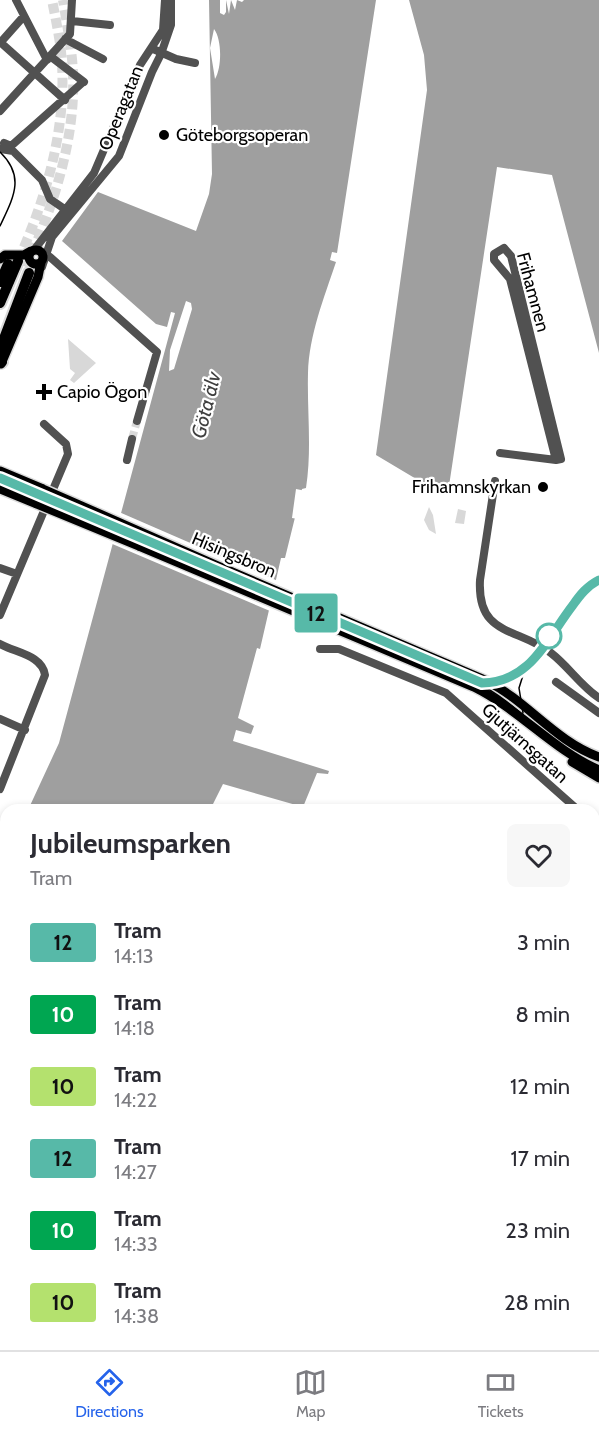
<!DOCTYPE html>
<html lang="en">
<head>
<meta charset="utf-8">
<style>
	:root { --surface:#fff; --page:#f7f7f7; --text:#2b2b33; --muted:#7c7c81; --line:#e1e1e2; --accent:#2563eb }
	body { margin:0; font-family:Cabin,sans-serif; background:var(--page); color:var(--text); height:100vh; display:flex; flex-direction:column; font-size:22px; white-space:nowrap }
	* { box-sizing:border-box; margin:0 }
	p { font-size:20px; color:var(--muted) }
	.icon { flex:none; width:33px; height:33px; fill:none; stroke:currentColor; stroke-width:2; stroke-linecap:round; stroke-linejoin:round }
	.map { position:relative; flex:1; overflow:hidden }
	.sheet { position:absolute; left:0px; top:804px; width:600px; height:546px; display:flex; flex-direction:column; background:var(--surface); border-radius:18px 18px 0 0; box-shadow:0 3px 9px #0003 }
	.sheet>* { flex:none }
	.badge { padding:0 12px; border-radius:4px; font-size:21px; line-height:39px }
	.map>.badge { position:absolute; translate:-50% -50%; box-shadow:0 0 0 3px #fff }
	.round { display:grid; place-items:center; flex:none; width:63px; height:63px; border-radius:9px; background:var(--page) }
	.summary { display:flex; align-items:center; justify-content:space-between; height:102px; padding:0 30px }
	h1 { font-size:28px; font-weight:700; line-height:45px }
	ul { padding:0; list-style:none }
	li { display:flex; align-items:center; gap:18px; height:72px; padding:0 30px }
	li div { flex:1 }
	li b { display:block; font-size:22px }
	li em { font-style:normal }
	li .badge { min-width:66px; font-weight:700; text-align:center }
	.menu { display:flex; justify-content:space-around; align-items:center; height:84px; border-top:2px solid var(--line); background:var(--surface); font-size:16px; color:var(--muted) }
	.menu a { display:grid; justify-items:center; gap:3px }
	.menu .on { color:var(--accent) }
	.map>svg:first-child { display:block }
	.green { fill:#d8d8d8 }
	.water { fill:#9f9f9f; fill-rule:evenodd }
	.pier { fill:#fff }
	.lines { fill:none; stroke-linecap:round; stroke-linejoin:round }
	.minor-tunnel { stroke:#d9d9d9; stroke-width:8; stroke-dasharray:8 4; stroke-linecap:butt }
	.highway-tunnel { stroke:#d9d9d9; stroke-width:10; stroke-dasharray:10 5; stroke-linecap:butt }
	.major-casing { stroke:#dbdbdb; stroke-width:12 }
	.highway-casing { stroke:#dbdbdb; stroke-width:14 }
	.minor { stroke:#515151; stroke-width:8 }
	.major { stroke:#000; stroke-width:9 }
	.highway { stroke:#000; stroke-width:10 }
	.tram { stroke:#000; stroke-width:1.5 }
	.rail-casing { stroke:#000; stroke-width:4 }
	.rail { stroke:#fff; stroke-width:1.5; stroke-dasharray:4.5; stroke-linecap:butt }
	.major-bridge-casing { stroke:#dbdbdb; stroke-width:12; stroke-linecap:butt }
	.major-bridge { stroke:#000; stroke-width:9 }
	.line-casing { stroke:#fff; stroke-width:14 }
	.line { stroke:#57b9a8; stroke-width:9 }
	.poi-dot { fill:#000; stroke:#fff; stroke-width:2 }
	.stop-dot { fill:#fff; stroke:#57b9a8; stroke-width:3 }
	.labels { text-anchor:middle; stroke-width:4.5; stroke-linejoin:round; paint-order:stroke }
	.street-label { font-size:18px; fill:#000; stroke:#fff }
	.poi-label { font-size:18px; fill:#000; stroke:#fff; text-anchor:start }
	.water-label { font-size:20px; font-style:italic; fill:#404040; stroke:#fff }
</style>
</head>
<body>
<div class="map">
<svg width="599" height="1350" viewBox="0 0 599 1350">
	<rect width="100%" height="100%" fill="#fff"/>
	<!-- green -->
	<path class="green" d="M68 339 96 363 74 383 70 380 75 373 70 369Z
		M429 507 433 515 436 534 429 530 424 520Z
		M458 509 466 511 464 524 455 523Z"/>
	<!-- water -->
	<path class="water" d="M209 0H220V13L224 15 226 12V0L229 14 231 0 235 10 237 0 242 2 244 0H376L337 253 332 252 330 260 336 262C324 298 309 335 308 373 307 412 312 449 306 488L302 489 285 558H281L260 649 257 648 238 718 254 726 251 734 236 730 233 741 329 771 328 774 317 773 303 807 223 784 210 810H28L59 743 175 313 171 312 167 327 156 324 62 241 98 192 196 231 209 194 212 174ZM214 29C222 39 222 68 215 79L210 48ZM186 301 191 303 192 309 174 369 169 371 170 350Z
		M409 0H599V353L552 175 497 167 449 486 429 483 428 486 376 455 427 90 424 55Z
		M6 847V1238L0 1251V854Z"/>
	<!-- pier -->
	<path class="pier" d="M296 489 306 491 298 519 292 518Z
		M119 512 278 581 270 611 110 543Z"/>
	<g class="lines">
		<!-- minor-tunnel -->
		<path class="minor-tunnel" d="M132 439 137 421"/>
		<!-- highway-tunnel -->
		<path class="highway-tunnel" d="M18 261C45 201 66 132 62 64 61 43 56 21 52 0
			M26 267C55 203 79 130 72 59 70 39 66 19 63 0"/>
		<!-- major casing -->
		<g class="major-casing">
			<path id="major" d="M29 257a7 7 0 1 1 14 0a7 7 0 1 1-14 0Z
				M0 259 5 255H24L31 251
				M1 364 38 277 41 262
				M0 471 43 489
				M0 489 37 504
				M139 546 474 687C520 710 552 749 599 770
				M225 569 487 681C528 702 555 741 599 757
				M572 762 599 778"/>
		</g>
		<!-- highway casing -->
		<g class="highway-casing">
			<path id="highway" d="M0 282 8 264
				M0 303 18 261
				M0 349 29 273
				M0 357 2 362"/>
		</g>
		<!-- minor -->
		<path class="minor" d="M16 0 47 60
			M72 21 110 25
			M65 39 103 59
			M0 42 65 100
			M0 43 24 16
			M151 48 176 59 195 63
			M50 56 84 82
			M0 111 70 34 72 0
			M4 143 11 146 82 83
			M0 149 13 151 42 180 50 199 69 212
			M504 248 511 256 561 459 556 460 510 279 494 260V254Z
			M34 250 94 173 140 65 163 30 165 0
			M50 257 157 352 137 421
			M42 267 52 237 119 156 152 72 161 54 171 25V0
			M500 453 556 460
			M127 460 132 439
			M495 481 480 580C477 637 518 627 551 653 569 667 580 685 599 698
			M0 568 17 574
			M0 615 68 454 66 444 44 424
			M0 644C16 653 42 655 45 675L0 789
			M320 649H339L446 693 578 810
			M556 682 599 713
			M0 719 25 730
			M594 824 599 828
			M594 914 599 908
			M594 953 599 958
			M594 1056 599 1061
			M594 1092 599 1085
			M241 1344 252 1350
			M386 1344 394 1350
			M122 1350 125 1344
			M262 1350 266 1344"/>
		<!-- major -->
		<use href="#major" class="major"/>
		<!-- highway -->
		<use href="#highway" class="highway"/>
		<!-- tram -->
		<path class="tram" d="M0 152C26 177 13 198 0 226
			M0 482 477 683C522 705 552 750 599 768
			M482 685 511 682 523 675 583 597 599 584
			M523 713 519 688 524 672"/>
		<!-- rail casing -->
		<g class="rail-casing">
			<path id="rail" d="M587 1350 594 1344"/>
		</g>
		<!-- rail -->
		<use href="#rail" class="rail"/>
		<!-- major-bridge casing -->
		<g class="major-bridge-casing">
			<path id="major-bridge" d="M43 489 225 569
				M37 504 139 546"/>
		</g>
		<!-- major-bridge -->
		<use href="#major-bridge" class="major-bridge"/>
	</g>
	<g class="lines">
		<!-- line casing -->
		<g class="line-casing">
			<path id="line" d="M0 478 482 683C531 682 546 640 573 605 580 595 587 586 599 580"/>
		</g>
		<!-- line -->
		<use href="#line" class="line"/>
	</g>
	<!-- markers -->
	<g class="poi-dot">
		<circle cx="164" cy="135" r="6"/>
		<path d="M41 383h6v6h6v6h-6v6h-6v-6h-6v-6h6z"/>
		<circle cx="543" cy="487" r="6"/>
	</g>
	<circle class="stop-dot" cx="549" cy="636" r="12"/>
	<g class="labels">
		<!-- street labels -->
		<g class="street-label">
			<text transform="translate(121 108) rotate(-68)" y="6">Operagatan</text>
			<text transform="translate(533 292) rotate(75)" y="6">Frihamnen</text>
			<text transform="translate(234 555) rotate(23)" y="6">Hisingsbron</text>
			<text transform="translate(525 743) rotate(42)" y="6">Gjutjärnsgatan</text>
		</g>
		<!-- poi labels -->
		<g class="poi-label">
			<text x="176" y="141">Göteborgsoperan</text>
			<text x="57" y="398">Capio Ögon</text>
			<text x="531" y="493" text-anchor="end">Frihamnskyrkan</text>
		</g>
		<!-- water labels -->
		<g class="water-label">
			<text transform="translate(206 405) rotate(-76)" y="7">Göta älv</text>
		</g>
	</g>
</svg>
<b class="badge" style="left:316px;top:613px;background:#57b9a8;color:#111">12</b>
<section class="sheet">
<div class="summary"><div><h1>Jubileumsparken</h1><p>Tram</p></div><a class="round"><svg class="icon" aria-label="heart" viewBox="0 0 24 24"><path d="M12 20l-8-8c-3-5 5-10 8-4 3-6 11-1 8 4z"/></svg></a></div>
<ul>
<li><span class="badge" style="background:#57b9a8;color:#111">12</span><div><b>Tram</b><p>14:13</p></div><em>3 min</em></li>
<li><span class="badge" style="background:#00a651;color:#fff">10</span><div><b>Tram</b><p>14:18</p></div><em>8 min</em></li>
<li><span class="badge" style="background:#b4e16e;color:#111">10</span><div><b>Tram</b><p>14:22</p></div><em>12 min</em></li>
<li><span class="badge" style="background:#57b9a8;color:#111">12</span><div><b>Tram</b><p>14:27</p></div><em>17 min</em></li>
<li><span class="badge" style="background:#00a651;color:#fff">10</span><div><b>Tram</b><p>14:33</p></div><em>23 min</em></li>
<li><span class="badge" style="background:#b4e16e;color:#111">10</span><div><b>Tram</b><p>14:38</p></div><em>28 min</em></li>
</ul>
</section>
</div>
<nav class="menu">
<a class="on"><svg class="icon" aria-label="directions" viewBox="0 0 24 24"><path d="M12 3l9 9-9 9-9-9zM9 14v-3h6M13 9l2 2-2 2"/></svg>Directions</a>
<a><svg class="icon" aria-label="map" viewBox="0 0 24 24"><path d="M3 6l6-2 6 2 6-2v14l-6 2-6-2-6 2zM9 4v14M15 6v14"/></svg>Map</a>
<a><svg class="icon" aria-label="tickets" viewBox="0 0 24 24"><path d="M3 7h18v10H3zM15 7v10"/></svg>Tickets</a>
</nav>
</body>
</html>
